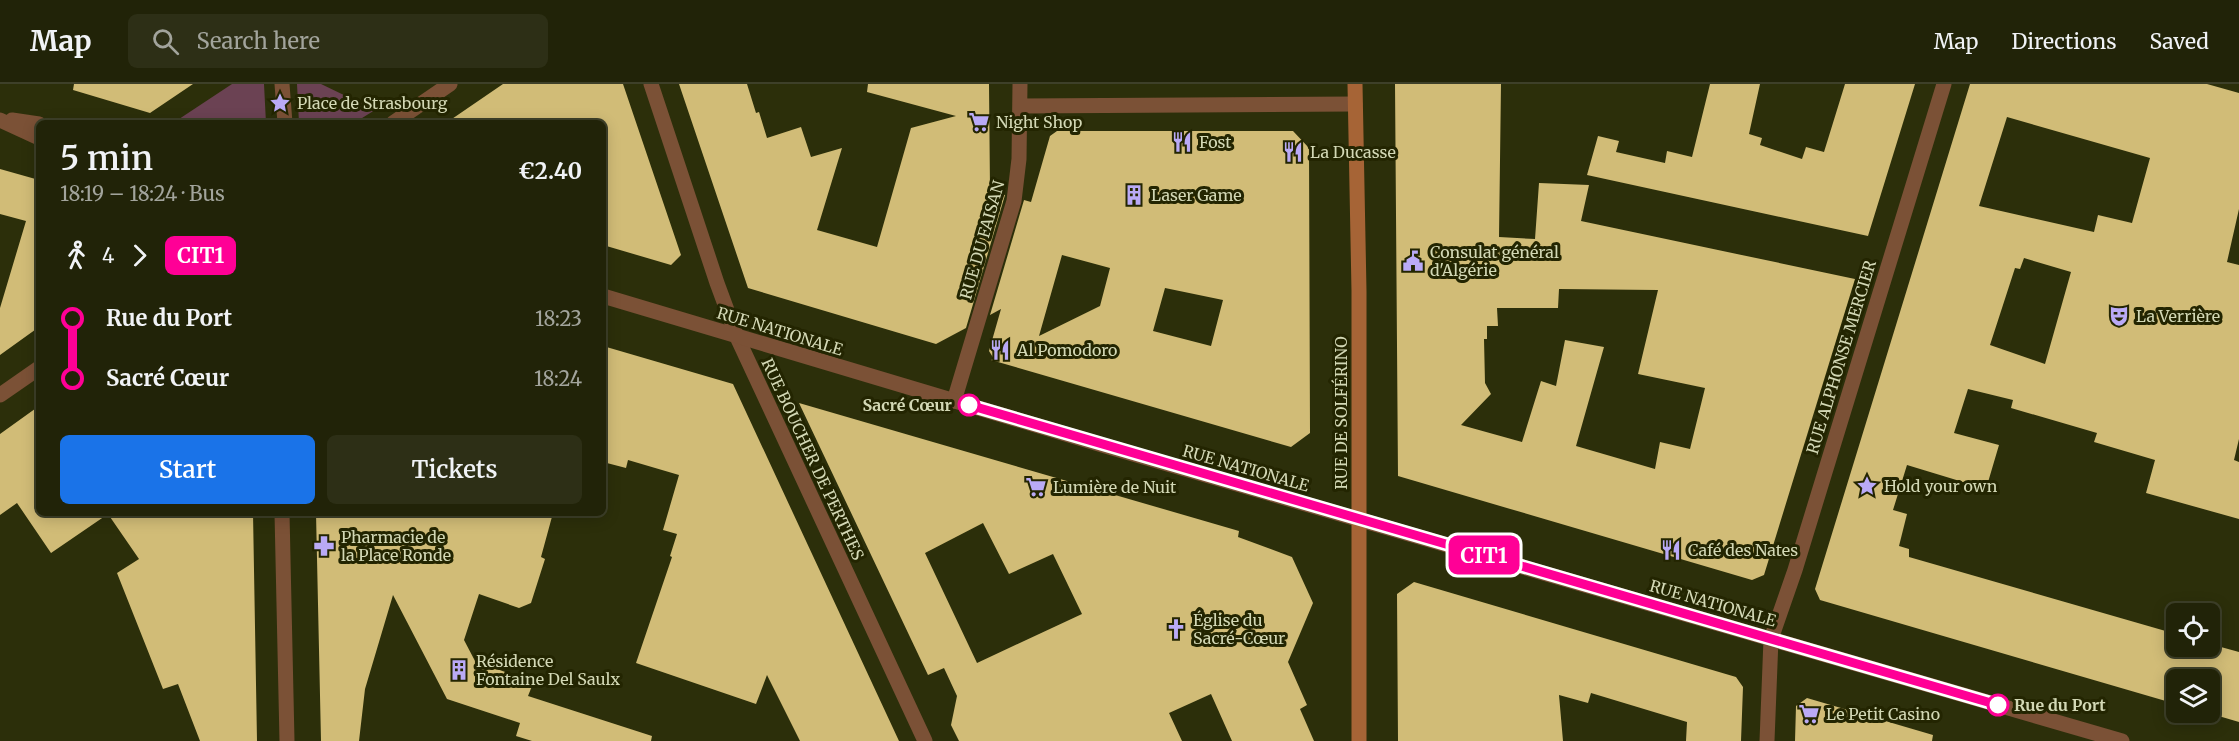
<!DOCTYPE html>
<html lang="en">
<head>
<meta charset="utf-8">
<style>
	:root { --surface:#212308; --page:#2d2f16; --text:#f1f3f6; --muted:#a2a49c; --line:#3e4029; --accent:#1a73e8 }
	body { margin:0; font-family:Merriweather,serif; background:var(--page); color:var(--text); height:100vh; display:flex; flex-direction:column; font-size:22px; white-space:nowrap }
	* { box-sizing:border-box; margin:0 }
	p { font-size:20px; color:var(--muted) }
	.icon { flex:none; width:33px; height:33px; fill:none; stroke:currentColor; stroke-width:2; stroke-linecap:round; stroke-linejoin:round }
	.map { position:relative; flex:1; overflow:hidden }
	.panel { position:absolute; left:36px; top:36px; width:570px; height:396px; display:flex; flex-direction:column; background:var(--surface); border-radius:9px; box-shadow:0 3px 15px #0003,0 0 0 2px var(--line) }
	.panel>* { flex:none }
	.badge { padding:0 12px; border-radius:9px; font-size:21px; line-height:39px }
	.controls { position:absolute; left:2166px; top:519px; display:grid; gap:12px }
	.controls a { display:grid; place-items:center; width:54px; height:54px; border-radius:9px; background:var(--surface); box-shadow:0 3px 15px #0003,0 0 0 2px var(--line); font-size:30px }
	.map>.badge { position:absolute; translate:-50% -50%; box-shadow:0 0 0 3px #fff }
	.legs { display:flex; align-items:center; gap:9px; height:66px; padding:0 24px; font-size:20px }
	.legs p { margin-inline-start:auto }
	.summary { display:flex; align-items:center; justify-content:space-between; height:102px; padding:0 24px }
	h1 { font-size:33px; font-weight:600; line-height:45px }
	.primary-button { display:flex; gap:12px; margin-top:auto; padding:12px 24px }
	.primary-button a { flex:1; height:69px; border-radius:9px; background:var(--accent); color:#fff; font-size:24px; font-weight:600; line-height:69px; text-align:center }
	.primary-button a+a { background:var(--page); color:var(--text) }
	ul { padding:0 24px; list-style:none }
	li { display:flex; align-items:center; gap:21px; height:60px; font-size:22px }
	li i { display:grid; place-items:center; width:9px; height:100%; margin:0 8px; background:currentColor }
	li i::after { content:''; width:15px; height:15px; margin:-8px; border:4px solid; border-radius:50%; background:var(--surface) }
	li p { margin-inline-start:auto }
	li:first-child i { background:linear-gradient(#0000 50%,currentColor 0) }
	li:last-child i { background:linear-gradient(currentColor 50%,#0000 0) }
	header { display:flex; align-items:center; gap:36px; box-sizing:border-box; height:84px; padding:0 30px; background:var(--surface); border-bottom:2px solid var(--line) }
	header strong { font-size:28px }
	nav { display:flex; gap:33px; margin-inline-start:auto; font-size:21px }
	.search { width:420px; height:54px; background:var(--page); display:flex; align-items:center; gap:15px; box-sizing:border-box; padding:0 21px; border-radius:9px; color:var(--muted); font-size:22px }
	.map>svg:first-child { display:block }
	.green { fill:#6b4253 }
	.building { fill:#d1bc77; fill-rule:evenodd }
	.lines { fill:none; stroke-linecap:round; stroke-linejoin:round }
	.minor { stroke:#7b5136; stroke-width:15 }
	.tertiary { stroke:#7b5136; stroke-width:15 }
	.secondary { stroke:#a66436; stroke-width:15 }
	.line-1-casing { stroke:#fff; stroke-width:14 }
	.line-1 { stroke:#ff0096; stroke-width:9 }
	.stop-1-dot { fill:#fff; stroke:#ff0096; stroke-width:3 }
	.labels { text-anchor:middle; stroke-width:6; stroke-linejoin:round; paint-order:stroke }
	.poi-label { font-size:16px; fill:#d3d8b5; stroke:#232501; text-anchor:start }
	.street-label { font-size:16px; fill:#d3d8b5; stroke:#232501 }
	.stop-label { font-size:16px; font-weight:bold; fill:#d3d8b5; stroke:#232501; text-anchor:end }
</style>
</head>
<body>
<header>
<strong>Map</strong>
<div class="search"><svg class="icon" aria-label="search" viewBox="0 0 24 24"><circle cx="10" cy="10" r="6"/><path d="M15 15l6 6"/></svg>Search here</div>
<nav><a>Map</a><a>Directions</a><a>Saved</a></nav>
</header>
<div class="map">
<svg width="2239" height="657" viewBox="0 0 2239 657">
	<rect width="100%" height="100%" fill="#2c2f0a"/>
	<!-- green -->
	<path class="green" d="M232 0H264L266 39H173Z
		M297 0H321L375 26 354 39H299Z"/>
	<!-- building -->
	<path class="building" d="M74 0H193L150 29 73 6Z
		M503 0H623L681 171 671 181 603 161V39H446Z
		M679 0H747L756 29 759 28 767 54 801 43 811 73 842 64 817 146 877 163 911 44 956 32 867 8 868 0H989L990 106 1005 111 966 244 936 260 748 204Z
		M1395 0H1501L1499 153 1535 155 1539 99 1589 101 1581 137 1855 195 1764 491 1752 496 1398 392ZM1559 205 1658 206 1638 290 1705 304 1690 365 1660 358 1655 385 1576 362 1604 263 1565 256 1556 302 1541 297 1522 358 1461 341 1491 310 1485 299 1484 255H1487V242H1498L1497 224H1558Z
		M1710 0H1760L1749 50 1762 54 1760 61 1802 75 1806 63 1824 68 1845 0H1915L1868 152 1587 91 1598 52 1619 57 1616 68 1665 79 1667 67 1692 73Z
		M1970 0H2207L2239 9V125L2227 178 2239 181V355L2234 376 2239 378V435L2146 409 2155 376 2094 358 2097 349 2011 324 2013 316 1968 305 1954 349 1999 361 1986 405 1907 381 1893 426 1907 430 1899 462 1909 465V473L2176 550V562H2210V560L2239 568V638L2205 628H2210V596H2176V620L1820 516 1815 505ZM2007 33 2150 74 2132 139 2098 131 2094 148 1979 122ZM2024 174 2071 188 2045 280 1990 261 2015 184 2020 185Z
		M1057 47H1293L1309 64 1310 349 1291 363 991 276 994 275 989 267 1001 225 990 231 1024 116 1031 118 1050 52ZM1062 171 1110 184 1100 222 1039 252ZM1165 204 1223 216 1211 262 1153 247Z
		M0 85 39 96V243L0 271V224L26 137 0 130Z
		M603 262 733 300 899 657H800L767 591 756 620 636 579 672 473 670 472 677 450 663 446 679 391 628 376 626 384 603 378Z
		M799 319 1239 447 1238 453 1292 473 1313 519 1288 578 1307 621 1300 625 1314 657H1232L1211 610 1169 629 1182 657H959L951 641 957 612 944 584 928 591ZM983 439 1009 490 1053 470 1082 530 977 579 925 469Z
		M39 322V429H253L257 657H200L178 600 163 605 117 489 139 475 108 430 51 469 17 419 0 431V350Z
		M316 429H553L541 473 545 475 531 519 519 524 479 510 464 556 475 577 522 594 521 598 532 602 528 612 652 652 651 657H532L516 652 520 639 447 615 393 511 365 605 359 657H321Z
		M1414 498 1736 593 1743 603 1741 657H1686L1687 638 1591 609 1588 619 1559 611 1563 657H1398L1397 510Z
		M1807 614 1933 651 1932 657H1795L1796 622Z"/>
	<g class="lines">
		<!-- minor -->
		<path class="minor" d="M282 0 285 39
			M651 0 717 199 737 253 925 657
			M1020 22 1355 20
			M393 39 450 0
			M0 311 39 284
			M954 317 1014 117 1019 75 1020 0
			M282 429 287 657
			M1767 657 1771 555 1795 486 1944 0"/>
		<!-- tertiary -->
		<path class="tertiary" d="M0 36 39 54
			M12 36 39 40
			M603 212 1109 363 2122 657"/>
		<!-- secondary -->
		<path class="secondary" d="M1355 0 1359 207V657"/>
	</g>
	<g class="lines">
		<!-- line-1 casing -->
		<g class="line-1-casing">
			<path id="line-1" d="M969 321 1998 621"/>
		</g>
		<!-- line-1 -->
		<use href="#line-1" class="line-1"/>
	</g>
	<!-- icons -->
	<defs>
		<g id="sight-bare" transform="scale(1.62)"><path d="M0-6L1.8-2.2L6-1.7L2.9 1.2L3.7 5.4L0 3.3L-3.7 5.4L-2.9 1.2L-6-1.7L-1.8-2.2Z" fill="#baaaf6" stroke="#232501" stroke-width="2.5" paint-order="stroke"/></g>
		<g id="supermarket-bare" transform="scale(1.62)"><path d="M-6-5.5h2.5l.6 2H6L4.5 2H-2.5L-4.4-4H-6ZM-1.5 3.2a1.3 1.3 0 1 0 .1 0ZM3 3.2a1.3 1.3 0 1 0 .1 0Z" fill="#baaaf6" stroke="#232501" stroke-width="2.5" paint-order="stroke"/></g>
		<g id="restaurant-bare" transform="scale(1.62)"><path d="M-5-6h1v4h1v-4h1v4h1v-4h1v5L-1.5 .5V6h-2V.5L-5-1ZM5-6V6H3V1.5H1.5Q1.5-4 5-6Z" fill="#baaaf6" stroke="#232501" stroke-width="2.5" paint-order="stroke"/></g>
		<g id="building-bare" transform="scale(1.62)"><path d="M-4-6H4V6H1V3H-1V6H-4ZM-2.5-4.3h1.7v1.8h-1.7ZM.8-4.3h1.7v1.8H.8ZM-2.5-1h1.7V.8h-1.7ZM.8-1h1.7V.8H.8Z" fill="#baaaf6" stroke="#232501" stroke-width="2.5" paint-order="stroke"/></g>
		<g id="civic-bare" transform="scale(1.62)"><path d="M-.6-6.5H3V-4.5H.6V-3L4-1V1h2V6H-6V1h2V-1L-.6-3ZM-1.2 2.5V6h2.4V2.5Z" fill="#baaaf6" stroke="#232501" stroke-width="2.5" paint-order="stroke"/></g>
		<g id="theatre-bare" transform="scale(1.62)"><path d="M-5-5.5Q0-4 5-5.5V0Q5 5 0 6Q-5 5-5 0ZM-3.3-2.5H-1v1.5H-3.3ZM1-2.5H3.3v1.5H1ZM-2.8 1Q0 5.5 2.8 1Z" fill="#baaaf6" stroke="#232501" stroke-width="2.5" paint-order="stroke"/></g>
		<g id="pharmacy-bare" transform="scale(1.62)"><path d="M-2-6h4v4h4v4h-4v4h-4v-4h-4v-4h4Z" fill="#baaaf6" stroke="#232501" stroke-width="2.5" paint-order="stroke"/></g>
		<g id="church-bare" transform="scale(1.62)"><path d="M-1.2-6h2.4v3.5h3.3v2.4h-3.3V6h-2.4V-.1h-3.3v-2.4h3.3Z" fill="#baaaf6" stroke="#232501" stroke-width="2.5" paint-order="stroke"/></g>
	</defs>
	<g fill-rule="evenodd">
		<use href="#sight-bare" x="280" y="19"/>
		<use href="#supermarket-bare" x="979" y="38"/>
		<use href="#restaurant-bare" x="1182" y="58"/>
		<use href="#restaurant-bare" x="1293" y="68"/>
		<use href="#building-bare" x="1134" y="111"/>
		<use href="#civic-bare" x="1413" y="177"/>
		<use href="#theatre-bare" x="2119" y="232"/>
		<use href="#restaurant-bare" x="1000" y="266"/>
		<use href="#sight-bare" x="1867" y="402"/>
		<use href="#supermarket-bare" x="1036" y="403"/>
		<use href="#pharmacy-bare" x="324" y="462"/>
		<use href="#restaurant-bare" x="1671" y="466"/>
		<use href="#church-bare" x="1176" y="545"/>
		<use href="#building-bare" x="459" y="586"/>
		<use href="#supermarket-bare" x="1809" y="630"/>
	</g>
	<!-- markers -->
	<g class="stop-1-dot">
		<circle cx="969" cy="321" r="10"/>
		<circle cx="1998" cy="621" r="10"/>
	</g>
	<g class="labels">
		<!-- poi labels -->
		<g class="poi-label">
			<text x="297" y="25">Place de Strasbourg</text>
			<text x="996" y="44">Night Shop</text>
			<text x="1199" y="64">Fost</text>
			<text x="1310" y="74">La Ducasse</text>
			<text x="1151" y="117">Laser Game</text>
			<text x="1430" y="174">Consulat général<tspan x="1430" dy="18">d'Algérie</tspan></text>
			<text x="2136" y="238">La Verrière</text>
			<text x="1017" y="272">Al Pomodoro</text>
			<text x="1884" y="408">Hold your own</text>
			<text x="1053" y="409">Lumière de Nuit</text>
			<text x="341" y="459">Pharmacie de<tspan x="341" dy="18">la Place Ronde</tspan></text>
			<text x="1688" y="472">Café des Nates</text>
			<text x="1193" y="542">Église du<tspan x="1193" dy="18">Sacré-Cœur</tspan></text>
			<text x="476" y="583">Résidence<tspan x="476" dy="18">Fontaine Del Saulx</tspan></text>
			<text x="1826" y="636">Le Petit Casino</text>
		</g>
		<!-- street labels -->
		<g class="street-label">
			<text transform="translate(982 156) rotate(-74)" y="6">RUE DU FAISAN</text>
			<text transform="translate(780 247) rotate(17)" y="6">RUE NATIONALE</text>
			<text transform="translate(1841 273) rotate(-73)" y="6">RUE ALPHONSE MERCIER</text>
			<text transform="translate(1341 329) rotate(-90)" y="6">RUE DE SOLFÉRINO</text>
			<text transform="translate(813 375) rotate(65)" y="6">RUE BOUCHER DE PERTHES</text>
			<text transform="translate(1246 384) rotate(16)" y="6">RUE NATIONALE</text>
			<text transform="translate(1713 519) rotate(16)" y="6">RUE NATIONALE</text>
		</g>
		<!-- stop labels -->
		<g class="stop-label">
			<text x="952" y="327">Sacré Cœur</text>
			<text x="2014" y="627" text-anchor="start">Rue du Port</text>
		</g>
	</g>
</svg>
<div class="controls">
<a><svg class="icon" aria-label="locate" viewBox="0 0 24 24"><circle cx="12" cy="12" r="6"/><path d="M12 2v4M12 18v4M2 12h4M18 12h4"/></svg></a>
<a><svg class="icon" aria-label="layers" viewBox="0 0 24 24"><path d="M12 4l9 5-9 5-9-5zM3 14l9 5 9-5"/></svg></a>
</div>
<b class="badge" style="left:1484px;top:471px;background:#ff0096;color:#fff">CIT1</b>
<section class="panel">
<div class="summary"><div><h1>5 min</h1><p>18:19 – 18:24 · Bus</p></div><b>€2.40</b></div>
<div class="legs"><svg class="icon" aria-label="walk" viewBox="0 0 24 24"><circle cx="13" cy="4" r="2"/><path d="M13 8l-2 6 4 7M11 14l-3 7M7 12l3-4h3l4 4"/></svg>4<svg class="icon" aria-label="forward" viewBox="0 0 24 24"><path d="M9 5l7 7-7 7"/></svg><b class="badge" style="background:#ff0096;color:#fff">CIT1</b></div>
<ul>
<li><i style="color:#ff0096"></i><b>Rue du Port</b><p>18:23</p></li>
<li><i style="color:#ff0096"></i><b>Sacré Cœur</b><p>18:24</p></li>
</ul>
<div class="primary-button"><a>Start</a><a>Tickets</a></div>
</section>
</div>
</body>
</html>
